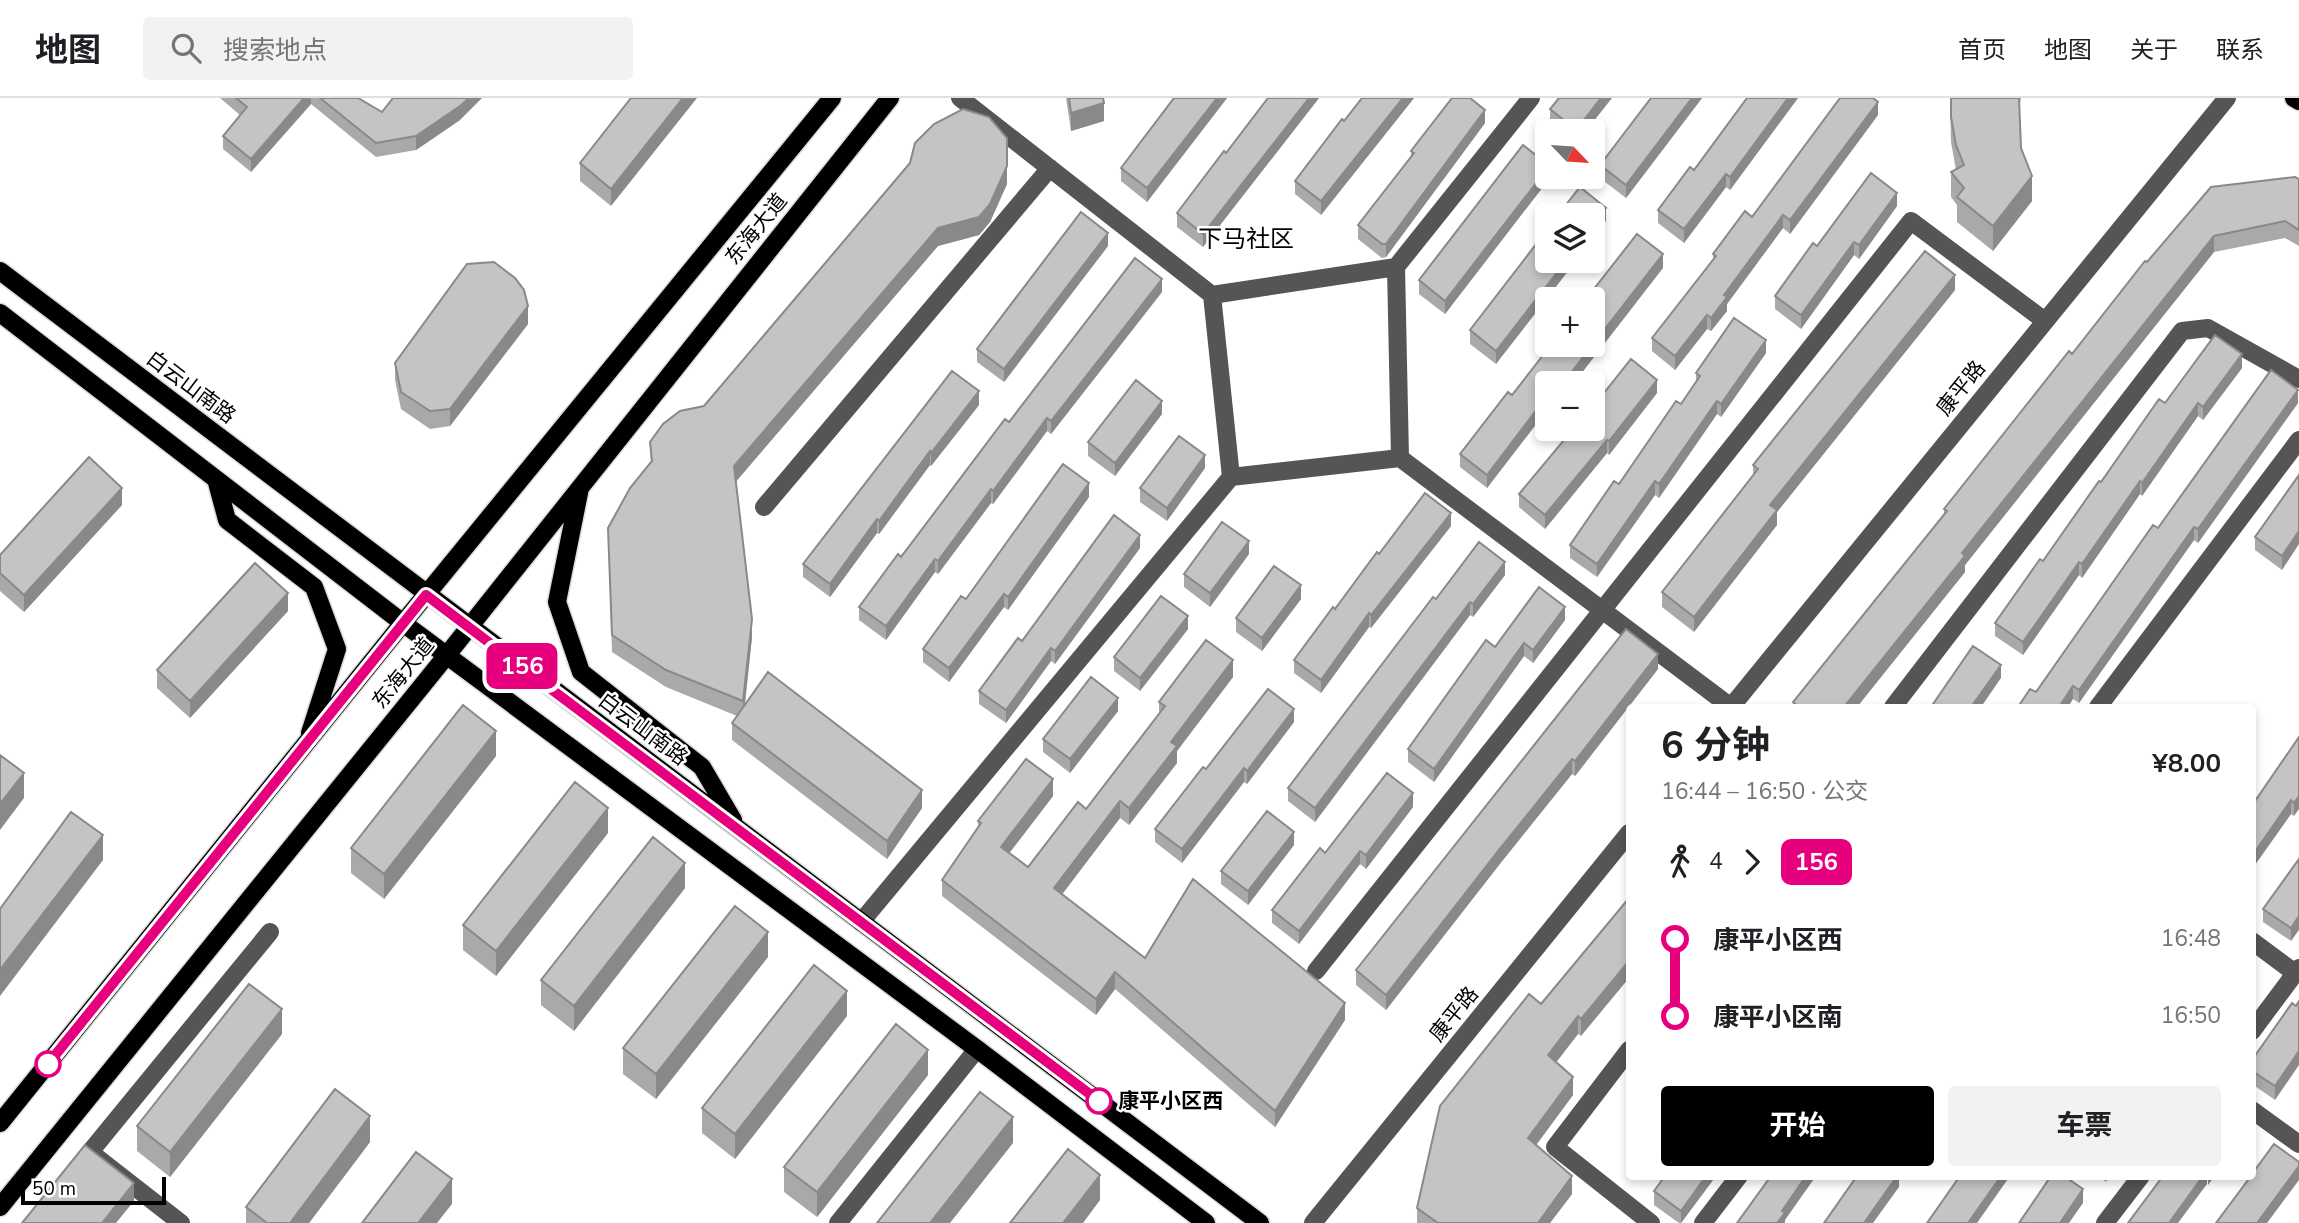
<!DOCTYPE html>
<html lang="zh">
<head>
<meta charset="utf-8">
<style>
	:root { --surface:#fff; --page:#f2f2f2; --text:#202124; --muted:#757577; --line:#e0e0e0; --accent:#000 }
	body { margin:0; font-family:"Nunito Sans","Noto Sans SC",sans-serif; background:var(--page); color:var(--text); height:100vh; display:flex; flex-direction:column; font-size:26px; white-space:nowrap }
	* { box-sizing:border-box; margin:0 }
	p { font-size:23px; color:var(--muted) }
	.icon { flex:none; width:38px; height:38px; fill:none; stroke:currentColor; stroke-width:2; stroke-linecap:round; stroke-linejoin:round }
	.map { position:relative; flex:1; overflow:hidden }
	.drawer { position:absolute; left:1626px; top:606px; width:630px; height:476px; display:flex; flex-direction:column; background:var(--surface); border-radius:7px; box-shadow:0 4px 10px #0003 }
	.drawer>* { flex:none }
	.badge { padding:0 14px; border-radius:10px; font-size:24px; line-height:46px }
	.needle { width:46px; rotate:115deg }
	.tools { position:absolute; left:1535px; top:21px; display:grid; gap:14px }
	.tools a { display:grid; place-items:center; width:70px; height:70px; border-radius:7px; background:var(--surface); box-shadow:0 4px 10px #0003; font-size:35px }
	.scale { position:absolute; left:21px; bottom:18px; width:145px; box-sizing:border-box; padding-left:7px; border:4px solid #000; border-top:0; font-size:19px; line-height:24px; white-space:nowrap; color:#000; -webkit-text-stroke:5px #fff; paint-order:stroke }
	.map>.badge { position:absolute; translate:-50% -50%; box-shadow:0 0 0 4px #fff }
	.legs { display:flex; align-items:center; gap:10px; height:77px; padding:0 35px; font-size:23px }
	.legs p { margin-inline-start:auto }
	.head { display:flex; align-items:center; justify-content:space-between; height:119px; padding:0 35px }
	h1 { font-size:38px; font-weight:700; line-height:52px }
	.cta { display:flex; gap:14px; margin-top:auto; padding:14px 35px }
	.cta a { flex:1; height:80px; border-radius:7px; background:var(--accent); color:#fff; font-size:28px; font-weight:700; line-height:80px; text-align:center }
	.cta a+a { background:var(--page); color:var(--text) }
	ul { padding:0 35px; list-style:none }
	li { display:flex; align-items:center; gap:24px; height:77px; font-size:26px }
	li i { display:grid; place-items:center; width:10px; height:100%; margin:0 9px; background:currentColor }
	li i::after { content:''; width:18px; height:18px; margin:-9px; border:5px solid; border-radius:50%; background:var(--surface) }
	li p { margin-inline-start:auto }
	li:first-child i { background:linear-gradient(#0000 50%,currentColor 0) }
	li:last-child i { background:linear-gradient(currentColor 50%,#0000 0) }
	header { display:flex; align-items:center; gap:42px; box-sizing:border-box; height:98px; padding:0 35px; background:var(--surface); border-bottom:2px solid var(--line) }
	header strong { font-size:33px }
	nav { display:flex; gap:38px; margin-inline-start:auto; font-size:24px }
	.search { width:490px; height:63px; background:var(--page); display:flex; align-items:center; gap:18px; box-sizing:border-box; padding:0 24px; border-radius:7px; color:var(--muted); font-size:26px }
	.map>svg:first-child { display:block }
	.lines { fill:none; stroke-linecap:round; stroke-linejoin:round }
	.major-casing { stroke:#dbdbdb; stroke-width:21 }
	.minor { stroke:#555; stroke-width:18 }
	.major { stroke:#000; stroke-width:18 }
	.wall { fill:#a9a9a9 }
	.shaded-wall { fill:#898989 }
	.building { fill:#c4c4c4; stroke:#898989; stroke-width:2 }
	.line-1-casing { stroke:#fff; stroke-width:16 }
	.line-1 { stroke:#e6007e; stroke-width:10 }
	.stop-1-dot { fill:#fff; stroke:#e6007e; stroke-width:3.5 }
	.labels { text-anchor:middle; stroke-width:5; stroke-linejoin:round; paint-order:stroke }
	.street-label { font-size:21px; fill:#000; stroke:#fff }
	.stop-label { font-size:21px; font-weight:bold; fill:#000; stroke:#fff; text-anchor:start }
	.quarter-label { font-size:24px; fill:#000; stroke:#fff }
</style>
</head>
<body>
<header>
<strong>地图</strong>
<div class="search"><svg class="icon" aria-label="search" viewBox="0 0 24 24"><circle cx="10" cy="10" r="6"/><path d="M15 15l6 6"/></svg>搜索地点</div>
<nav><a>首页</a><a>地图</a><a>关于</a><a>联系</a></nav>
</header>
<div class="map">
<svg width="2299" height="1125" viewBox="0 0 2299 1125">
	<rect width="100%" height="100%" fill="#fff"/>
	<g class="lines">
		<!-- major casing -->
		<g class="major-casing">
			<path id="major" d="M2294 0 2299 3
				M0 173 1260 1125
				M0 215 403 525 977 951 1206 1125
				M216 381 227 422 314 489 337 551 310 635
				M580 390 557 504 581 574 702 669 733 722
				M0 1025 403 525 832 0
				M0 1109 447 557 890 0"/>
		</g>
		<!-- minor -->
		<path class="minor" d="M960 0 1212 197
			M1396 169 1531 0
			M1400 360 1396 169 1212 197 1231 379 1400 360 1731 609
			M764 409 1050 70
			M1731 609 2227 0
			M1893 609 2182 233 2208 230 2299 281
			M2098 609 2299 342
			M861 824 1231 379
			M2252 843 2295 875
			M1316 873 1911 123 2045 223
			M2252 933 2299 870
			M1629 952 1555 1049 1651 1125
			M2252 1012 2299 1046
			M181 1125 90 1054 270 834
			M838 1125 977 951
			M1313 1125 1629 735
			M1703 1125 1739 1078
			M2105 1125 2141 1078"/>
		<!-- major -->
		<use href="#major" class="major"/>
	</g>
	<!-- wall -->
	<path class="wall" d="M220 0H358L382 14 460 22 416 52 376 59 311 6 251 74 223 51V38L240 17Z
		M631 0 611 108 580 83V65Z
		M1066 0H1103L1104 23 1071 33Z
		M1174 0H1227L1147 104 1121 83V70Z
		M1268 0H1319L1203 149 1177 129V115L1226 55Z
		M1362 0H1414L1321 117 1295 96V83Z
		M1651 0H1702L1626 100 1600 80V67Z
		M1747 0H1798L1730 92 1726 89 1684 145 1658 125V112L1694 72Z
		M1950 0H2021L2019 10 2021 50 2032 103 1993 153 1957 124V107L1951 99V74L1956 72 1951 44Z
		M1550 11 1586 33H1561L1550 25Z
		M1878 17 1790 136 1783 130 1727 206V213L1711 233 1707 231 1675 272 1652 253V240L1713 162V156L1752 119Z
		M1485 25 1386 159 1382 160 1358 141V127L1411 58V53Z
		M1549 79V81L1445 216 1419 196V182Z
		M2299 81V148L2285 140 2214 154 1965 467V474L1857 609H1793V604L1944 416V411L2147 164Z
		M1007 86 990 124 979 137 938 148 735 383 752 539 745 607 922 710 887 761 732 642V625L737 618 666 589 612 554 608 430 651 365 650 344 704 308Z
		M1897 108 1859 161 1854 157 1801 231 1775 211V198L1817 148Z
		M1547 132 1496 266 1470 246V232Z
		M1108 148 1004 284 977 264V251Z
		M1663 170 1547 285V312L1487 390 1460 369V356L1512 297Z
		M1955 192 1777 414V427L1694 534 1662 509V494L1753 377V367Z
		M1162 194 1051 336 1047 333 993 406 991 405 938 476 935 474 886 542 859 522V509L1009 324Z
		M528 226 450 328 430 331 401 311 395 282V265Z
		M1766 255 1721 319 1717 316 1659 400 1655 397 1597 479 1570 460V447L1619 386 1681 306 1696 284V275Z
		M2242 270 2203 322 2198 318 2142 398 2140 396 2082 480 2079 477 2023 557 1995 538V525L2043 463 2101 384 2165 305Z
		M1657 295 1609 357 1607 355 1545 431 1519 409V396Z
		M2298 305 2198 445 2194 442 2079 605 2073 601 2036 594 2158 430Z
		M979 307 931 368 930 367 879 436 877 435 830 499 803 479V466Z
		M1162 316 1115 378 1088 358V344Z
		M1205 370 1167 423 1140 404V390Z
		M2299 377 2282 472 2255 452V439Z
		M1089 399 1008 512 1004 509 949 584 923 564V551L966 501Z
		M122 407 24 514 0 493V457Z
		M1451 428 1371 530 1369 529 1321 595 1294 575V562L1379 456Z
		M1140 450 1055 566 1051 563 1006 625 979 606V593L1022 543Z
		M1249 456 1210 509 1184 489V476Z
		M1505 477 1473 519 1470 517 1315 724 1288 703V690L1436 501Z
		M1301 501 1262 553 1236 534V520Z
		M288 513 190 620 157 590V572Z
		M1565 522 1533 565 1524 558 1434 684 1408 664V651L1495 549Z
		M1188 531 1140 593 1114 573V559Z
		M1658 571 1575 678 1572 676 1499 767 1386 912 1356 887V872Z
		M1233 579 1177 653V665L1129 727 1120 720 1062 796 1145 860 1345 922 1275 1029 1115 891 1096 917 942 798V782L978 730V723L1053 698 1009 755 1028 769 1086 711 1159 616V604Z
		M1118 613 1070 675 1043 654V641Z
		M1294 624 1247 686 1244 684 1182 765 1155 744V731L1206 671Z
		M2299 639 2294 718 2291 716 2252 771V701L2255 703Z
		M496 658 384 801 351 775V750Z
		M1413 709 1366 771 1360 766 1299 846 1272 825V812L1325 755Z
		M608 735 496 878 463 852V827Z
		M1294 747 1248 807 1221 786V773Z
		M2299 761 2291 843 2263 824V811Z
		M685 790 574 933 541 907V882Z
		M1629 800 1581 938 1578 936 1556 964 1573 997 1536 1047 1572 1096 1550 1125H1417V1110L1541 906Z
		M768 859 656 1001 623 976V950Z
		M2292 905 2275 1002 2252 986V962Z
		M847 918 735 1061 702 1035V1010Z
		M282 936 170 1079 137 1053V1028Z
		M928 977 817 1119 784 1094V1069Z
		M370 1044 309 1125H246V1109Z
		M1665 1078H1716L1681 1125H1679L1654 1107V1093Z
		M2098 1078H2110L2106 1084Z"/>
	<!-- shaded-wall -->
	<path class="shaded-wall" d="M304 0H311V6L251 74V61Z
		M469 0H482L460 22 416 52V38Z
		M683 0H697L611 108V91Z
		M1217 0H1227L1147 104V90Z
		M1309 0H1319L1203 149V136Z
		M1403 0H1414L1321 117V103Z
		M1601 0H1612L1586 33H1576Z
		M1692 0H1702L1626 100V87Z
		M1788 0H1798L1730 92V79Z
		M1878 4V17L1790 136V122Z
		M1104 5V23L1071 33V15Z
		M1485 12V25L1386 159V146Z
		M1007 68V86L990 124 979 137 938 148 734 386V368L938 130Z
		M1547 71V79H1549V81L1445 216V203Z
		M1726 76V89L1684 145V131Z
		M2032 78V103L1993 153V128Z
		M1897 95V108L1859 161V147Z
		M1606 110V123L1592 141V128Z
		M1783 117V130L1727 206V213L1711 233V220L1724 197Z
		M1108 135V148L1004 284V271Z
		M2214 138V154L1965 467V474L1857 609H1844L1962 455Z
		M1854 144V157L1801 231V217Z
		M1663 156V170L1574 285H1563Z
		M1566 163H1576L1496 266V253Z
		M1955 177V192L1777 414V427L1694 534V519L1770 407Z
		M1162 181V194L1051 336V323Z
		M528 208V226L450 328V311Z
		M1707 217V231L1675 272V258Z
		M1766 242V255L1721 319V306Z
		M2242 256V270L2203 322V309Z
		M1657 282V295L1609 357V343Z
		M2298 292V305L2198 445V431Z
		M979 293V307L931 368V355Z
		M1547 298V312L1487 390V377Z
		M1162 303V316L1115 378V365Z
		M1717 303V316L1659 400V386Z
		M2198 305V318L2142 398V385Z
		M1047 320V333L993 406V393Z
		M1607 342V355L1545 431V417Z
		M930 353V367L879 436V423Z
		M1205 357V370L1167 423V410Z
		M1655 383V397L1597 479V466Z
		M2140 383V396L2082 480V466Z
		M1089 385V399L1008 512V499Z
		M122 390V407L24 514V497Z
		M991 391V405L938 476V463Z
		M1451 415V428L1371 530V517Z
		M877 421V435L830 499V486Z
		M2194 429V442L2079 605V592Z
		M2299 433V446L2282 472V458Z
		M1140 437V450L1055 566V553Z
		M1249 443V456L1210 509V495Z
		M935 461V474L886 542V528Z
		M1505 464V477L1473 519V506Z
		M2079 464V477L2023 557V544Z
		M1301 487V501L1262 553V540Z
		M288 495V513L190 620V603Z
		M1004 496V509L949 584V570Z
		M1470 504V517L1315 724V710Z
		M1565 509V522L1533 565V552Z
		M1369 515V529L1321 595V582Z
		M1188 518V531L1140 593V580Z
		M752 521V539L743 621V603Z
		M1524 545V558L1434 684V671Z
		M1051 550V563L1006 625V612Z
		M1658 556V571L1575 678V663Z
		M1233 562V579L1177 653V665L1129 727V710L1171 644Z
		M2001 567V580L1981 609H1971Z
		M2073 588V601L2068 609H2059Z
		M1118 600V613L1070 675V661Z
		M1294 611V624L1247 686V673Z
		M496 633V658L384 801V776Z
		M1572 661V676L1499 767 1386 912V897L1499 752Z
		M1244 670V684L1182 765V751Z
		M24 675V700L0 732V706Z
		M1053 681V698L1001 766V749Z
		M922 692V710L887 761V743Z
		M1413 695V709L1366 771V757Z
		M2299 698V711L2294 718V705Z
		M2291 702V716L2252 771V758Z
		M1120 703V720L1054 807V790Z
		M608 710V735L496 878V853Z
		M1294 734V747L1248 807V793Z
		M103 737V762L0 898V872Z
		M1360 753V766L1299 846V833Z
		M685 765V790L574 933V908Z
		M2299 818V832L2291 843V830Z
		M768 834V859L656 1001V976Z
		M1629 863V880L1581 938V921Z
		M1115 874V891L1096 917V901Z
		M847 893V918L735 1061V1036Z
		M1345 905V922L1275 1029V1013Z
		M282 911V936L170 1079V1054Z
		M1578 918V936L1548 975V957Z
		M928 952V977L817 1119V1094Z
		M2299 953V967L2275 1002V988Z
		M1573 979V997L1528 1058V1040Z
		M370 1018V1044L309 1125H290Z
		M1013 1019V1045L950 1125H930Z
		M2299 1068V1082L2267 1125H2257Z
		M1100 1077V1102L1083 1125H1063Z
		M1572 1078V1096L1550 1125H1538Z
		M1706 1078H1716L1681 1125V1113Z
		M1806 1078H1816L1785 1122V1125H1777L1782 1113Z
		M1897 1078H1899V1089L1873 1125H1864Z
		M2001 1078H2010L1977 1125H1968Z
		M2203 1078H2207V1086L2178 1125H2169Z
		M2208 1078H2215L2208 1087Z
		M452 1081V1106L437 1125H418Z
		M134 1085V1103L116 1125H102Z
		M2083 1091V1105L2069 1125H2060Z"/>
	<!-- building -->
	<path class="building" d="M236 0H304L251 61 223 38 247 9Z
		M320 0H358L382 14 393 0H469L460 8 416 38 376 45Z
		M631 0H683L611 91 580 65Z
		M1069 0H1103L1104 5 1071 15Z
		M1174 0H1217L1147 90 1121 70Z
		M1268 0H1309L1203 136 1177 115 1224 53 1226 55Z
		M1362 0H1403L1321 103 1295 83 1342 21 1344 23Z
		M1452 0H1470L1485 12 1386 146H1382L1358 127 1414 55 1411 53Z
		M1559 0H1601L1576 32 1550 11Z
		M1651 0H1692L1626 87 1600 67Z
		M1747 0H1788L1730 79 1726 76 1684 131 1658 112 1690 69 1694 72Z
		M1840 0H1873L1878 4 1790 122 1783 117 1724 197 1727 199 1711 220 1707 217 1675 258 1652 240 1716 158 1713 156 1745 113 1752 119Z
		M1951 0H2019L2021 50 2032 78 1993 128 1957 99 1964 90 1951 74 1964 67 1956 47 1951 19Z
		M963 11 989 19 1007 40V68L990 106 979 119 938 130 734 368 752 521 743 603 666 572 612 537 608 430 630 390 652 363 650 344 663 326 680 313 704 308 910 65 915 45 934 26Z
		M1523 47 1547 66V71L1445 203 1419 182Z
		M1871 75 1897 95 1859 147 1854 144 1801 217 1775 198 1813 145 1817 148Z
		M2295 79 2299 81V132L2285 123 2214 138 1962 455 1965 458 1844 609H1799L1793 604 1947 413 1944 411 2069 253 2072 256 2145 163 2147 164 2211 89Z
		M1580 89 1606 110 1592 128V117H1558Z
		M1081 114 1108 135 1004 271 977 251Z
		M1547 132V163H1566L1496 253 1470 232Z
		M1637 136 1663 156 1563 285H1547V298L1487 377 1460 356 1508 294 1512 297 1551 247H1592V201H1586Z
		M1925 153 1955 177 1770 407 1777 412 1694 519 1662 494 1758 371 1753 367Z
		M1135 160 1162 181 1051 323 1047 320 993 393 991 391 938 463 935 461 886 528 859 509 898 456 901 459 1005 321 1009 324Z
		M494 164 515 180 524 192 528 208 450 311 430 313 401 294 395 265 467 166Z
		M1734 220 1766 242 1721 306 1717 303 1659 386 1655 383 1597 466 1570 447 1614 383 1619 386 1676 303 1681 306 1700 278 1696 275Z
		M2215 237 2242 256 2203 309 2198 305 2142 385 2140 383 2082 466 2079 464 2023 544 1995 525 2040 461 2043 463 2099 383 2101 384 2159 301 2165 305Z
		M1631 261 1657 282 1609 343 1607 342 1545 417 1519 396 1569 336 1571 338 1577 331H1592V310Z
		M2271 272 2298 292 2198 431 2194 429 2079 592 2073 588 2059 609H2018L2030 591 2036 594 2153 427 2158 430Z
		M952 273 979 293 931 355 930 353 879 423 877 421 830 486 803 466Z
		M1136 282 1162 303 1115 365 1088 344Z
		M1179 338 1205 357 1167 410 1140 390Z
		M89 359 122 390 24 497 0 475V457Z
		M1063 366 1089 385 1008 499 1004 496 949 570 923 551 961 498 966 501Z
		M2299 377V433L2282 458 2255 439Z
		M1425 395 1451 415 1371 517 1369 515 1321 582 1294 562 1333 509 1335 511 1377 454 1379 456Z
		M1114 417 1140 437 1055 553 1051 550 1006 612 979 593 1018 540 1022 543Z
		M1222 424 1249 443 1210 495 1184 476Z
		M1479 444 1505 464 1473 506 1470 504 1315 710 1288 690 1433 499 1436 501Z
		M255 465 288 495 190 603 157 572Z
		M1274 468 1301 487 1262 540 1236 520Z
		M1539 489 1565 509 1533 552 1524 545 1434 671 1408 651 1486 542 1495 549Z
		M1161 498 1188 518 1140 580 1114 559Z
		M1626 531 1658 556 1575 663 1572 661 1499 752 1386 897 1356 872Z
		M1206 542 1233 562 1171 644 1177 648 1129 710 1120 703 1054 790 1145 860 1193 781 1345 905 1275 1013 1115 874 1096 901 942 782 981 725 978 723 1026 661 1053 681 1001 749 1028 769 1078 704 1086 711 1165 608 1159 604Z
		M1973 548 2001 567 1971 609H1931Z
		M768 574 922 692 887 743 732 625Z
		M1091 579 1118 600 1070 661 1043 641Z
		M1268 591 1294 611 1247 673 1244 670 1182 751 1155 731 1203 669 1206 671Z
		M463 607 496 633 384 776 351 750Z
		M2299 639V698L2294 705 2291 702 2252 758V701L2255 703Z
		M0 657 24 675 0 706Z
		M1387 675 1413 695 1366 757 1360 753 1299 833 1272 812 1320 750 1325 755Z
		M575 684 608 710 496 853 463 827Z
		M1267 713 1294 734 1248 793 1221 773Z
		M71 714 103 737 0 872V811Z
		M653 739 685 765 574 908 541 882Z
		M2299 761V818L2291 830 2263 811Z
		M1629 800V863L1581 921 1578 918 1548 957 1573 979 1528 1040 1572 1078 1538 1125H1438L1417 1110 1440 1008 1529 896 1541 906Z
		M735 808 768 834 656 976 623 950Z
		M814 867 847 893 735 1036 702 1010Z
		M249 886 282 911 170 1054 137 1028Z
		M2299 903V953L2275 988 2252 973V962L2292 905 2296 908Z
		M896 926 928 952 817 1094 784 1069Z
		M335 991 370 1018 290 1125H267L246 1109Z
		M980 994 1013 1019 930 1125H877Z
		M2274 1046 2299 1064V1068L2257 1125H2216L2251 1078H2252V1076Z
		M85 1047 134 1085 102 1125H22Z
		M1068 1051 1100 1077 1063 1125H1010Z
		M416 1054 452 1081 418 1125H362Z
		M1665 1078H1706L1681 1113 1654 1093Z
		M1771 1078H1806L1782 1113 1785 1115 1777 1125H1737Z
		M1857 1078H1897L1864 1125H1824Z
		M1960 1078H2001L1968 1125H1927Z
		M2051 1078H2064L2083 1091 2060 1125H2019Z
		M2163 1078H2203L2169 1125H2128Z"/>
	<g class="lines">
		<!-- line-1 casing -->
		<g class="line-1-casing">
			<path id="line-1" d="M48 966 426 497 1099 1003"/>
		</g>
		<!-- line-1 -->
		<use href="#line-1" class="line-1"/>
	</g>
	<!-- markers -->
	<g class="stop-1-dot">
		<circle cx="48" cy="966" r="12"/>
		<circle cx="1099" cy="1003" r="12"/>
	</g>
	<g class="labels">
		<!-- street labels -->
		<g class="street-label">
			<text transform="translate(756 131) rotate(-51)" y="7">东海大道</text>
			<text transform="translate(191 289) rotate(37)" y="7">白云山南路</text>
			<text transform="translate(1961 290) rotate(-51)" y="7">康平路</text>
			<text transform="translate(403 575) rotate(-51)" y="7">东海大道</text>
			<text transform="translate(643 631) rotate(37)" y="7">白云山南路</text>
			<text transform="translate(1454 916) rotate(-51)" y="7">康平路</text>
		</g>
		<!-- stop labels -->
		<g class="stop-label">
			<text x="1118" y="1010">康平小区西</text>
		</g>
		<!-- quarter labels -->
		<g class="quarter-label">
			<text x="1246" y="149">下马社区</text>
		</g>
	</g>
</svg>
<div class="tools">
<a><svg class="needle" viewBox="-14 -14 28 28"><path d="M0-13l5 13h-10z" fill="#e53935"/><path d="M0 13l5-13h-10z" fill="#757577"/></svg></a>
<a><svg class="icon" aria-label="layers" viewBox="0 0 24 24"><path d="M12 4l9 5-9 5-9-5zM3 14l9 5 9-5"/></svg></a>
<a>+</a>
<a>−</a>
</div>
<div class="scale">50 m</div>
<b class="badge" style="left:522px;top:568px;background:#e6007e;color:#fff">156</b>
<section class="drawer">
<div class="head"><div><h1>6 分钟</h1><p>16:44 – 16:50 · 公交</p></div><b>¥8.00</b></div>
<div class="legs"><svg class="icon" aria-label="walk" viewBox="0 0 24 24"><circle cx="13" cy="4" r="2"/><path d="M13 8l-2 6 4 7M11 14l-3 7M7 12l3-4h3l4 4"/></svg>4<svg class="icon" aria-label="forward" viewBox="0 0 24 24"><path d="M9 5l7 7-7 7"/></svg><b class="badge" style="background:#e6007e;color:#fff">156</b></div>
<ul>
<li><i style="color:#e6007e"></i><b>康平小区西</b><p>16:48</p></li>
<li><i style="color:#e6007e"></i><b>康平小区南</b><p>16:50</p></li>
</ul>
<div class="cta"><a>开始</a><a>车票</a></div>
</section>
</div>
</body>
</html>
